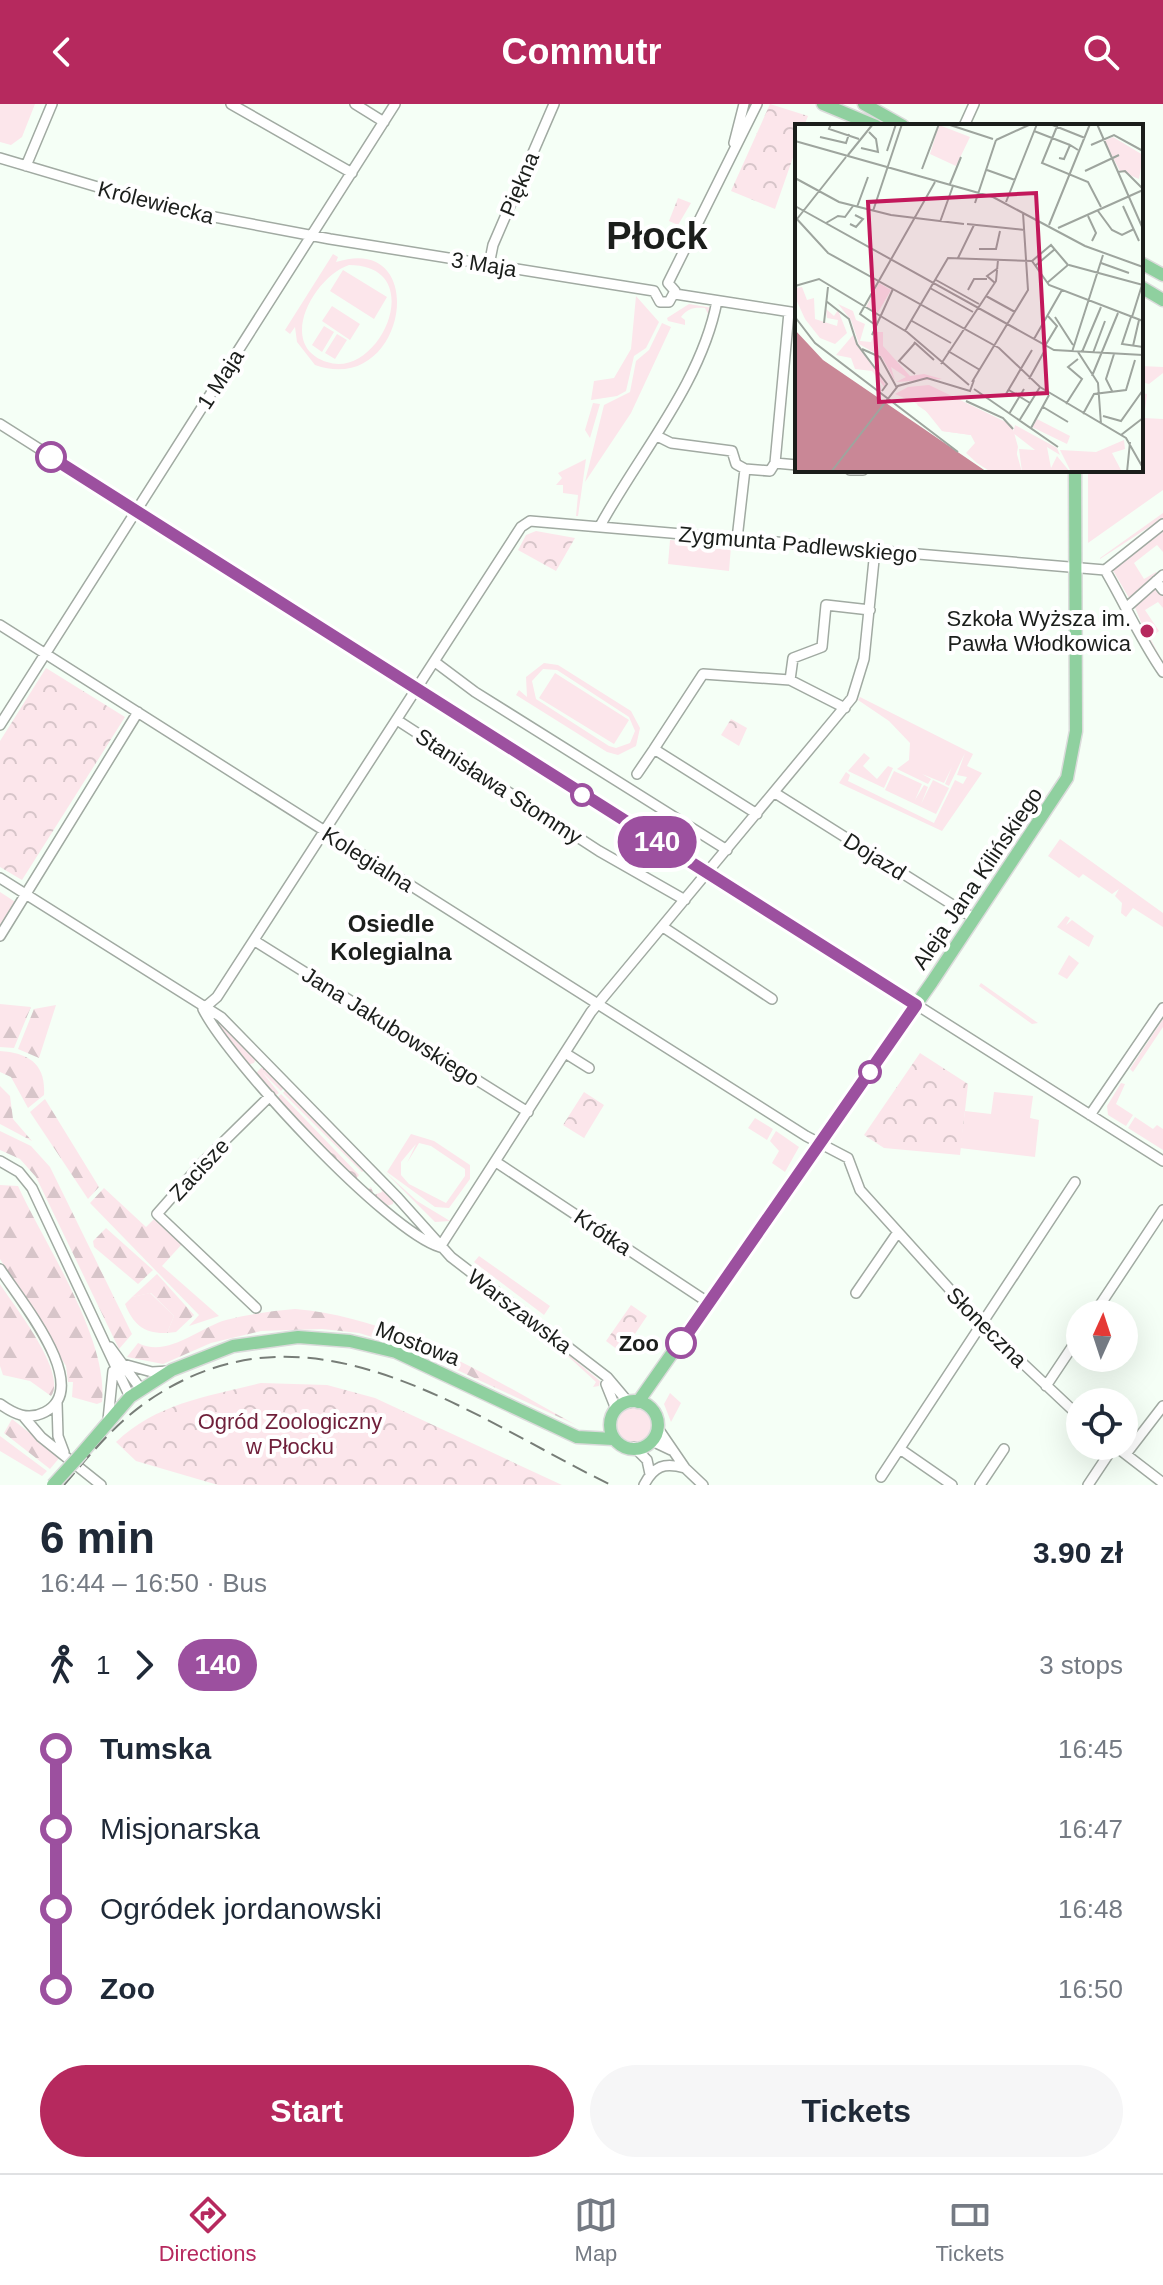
<!DOCTYPE html>
<html lang="en">
<head>
<meta charset="utf-8">
<style>
	:root { --surface:#fff; --page:#f6f6f7; --text:#1f2937; --muted:#747a83; --line:#e0e1e3; --accent:#b6295e }
	body { margin:0; font-family:Helvetica,sans-serif; background:var(--page); color:var(--text); height:100vh; display:flex; flex-direction:column; font-size:30px; white-space:nowrap }
	* { box-sizing:border-box; margin:0 }
	p { font-size:26px; color:var(--muted) }
	.icon { flex:none; width:44px; height:44px; fill:none; stroke:currentColor; stroke-width:2; stroke-linecap:round; stroke-linejoin:round }
	.map { position:relative; height:1381px; overflow:hidden }
	.panel { display:flex; flex-direction:column; background:var(--surface); flex:1 }
	.panel>* { flex:none }
	.badge { padding:0 16px; border-radius:26px; font-size:28px; line-height:52px }
	.needle { width:52px; rotate:3deg }
	.buttons { position:absolute; left:1066px; top:1196px; display:grid; gap:16px }
	.buttons a { display:grid; place-items:center; width:72px; height:72px; border-radius:50%; background:var(--surface); box-shadow:0 8px 32px #0002; font-size:40px }
	.map>.badge { position:absolute; translate:-50% -50%; box-shadow:0 0 0 4px #fff }
	.legs { display:flex; align-items:center; gap:12px; height:88px; padding:0 40px; font-size:26px }
	.legs p { margin-inline-start:auto }
	.summary { display:flex; align-items:center; justify-content:space-between; height:136px; padding:0 40px }
	h1 { font-size:44px; font-weight:700; line-height:60px }
	.button { display:flex; gap:16px; margin-top:auto; padding:16px 40px }
	.button a { flex:1; height:92px; border-radius:48px; background:var(--accent); color:#fff; font-size:32px; font-weight:700; line-height:92px; text-align:center }
	.button a+a { background:var(--page); color:var(--text) }
	ul { padding:0 40px; list-style:none }
	li { display:flex; align-items:center; gap:28px; height:80px; font-size:30px }
	li i { display:grid; place-items:center; width:12px; height:100%; margin:0 10px; background:currentColor }
	li i::after { content:''; width:20px; height:20px; margin:-10px; border:6px solid; border-radius:50%; background:var(--surface) }
	li p { margin-inline-start:auto }
	li:first-child i { background:linear-gradient(#0000 50%,currentColor 0) }
	li:last-child i { background:linear-gradient(currentColor 50%,#0000 0) }
	header { display:flex; justify-content:space-between; align-items:center; height:104px; padding:0 40px; background:var(--accent); color:#fff; font-size:36px; font-weight:700 }
	.menu { display:flex; justify-content:space-around; align-items:center; height:112px; border-top:2px solid var(--line); background:var(--surface); font-size:22px; color:var(--muted) }
	.menu a { display:grid; justify-items:center; gap:4px }
	.menu .current { color:var(--accent) }
	.map>svg:first-child { display:block }
	.green { fill:#fce6eb; fill-rule:evenodd }
	.forest { fill:url(#forest-firs) }
	.park { fill:url(#park-crowns) }
	.lines { fill:none; stroke-linecap:round; stroke-linejoin:round }
	.minor-casing { stroke:#a1aaa2; stroke-width:12 }
	.major-casing { stroke:#dbdbdb; stroke-width:15 }
	.minor { stroke:#fff; stroke-width:9 }
	.major { stroke:#8fd09f; stroke-width:12 }
	.rail { stroke:#777d77; stroke-width:2; stroke-dasharray:16 8; stroke-linecap:butt }
	.major-bridge-casing { stroke:#dbdbdb; stroke-width:15; stroke-linecap:butt }
	.major-bridge { stroke:#8fd09f; stroke-width:12 }
	.line-1-casing { stroke:#fff; stroke-width:18 }
	.line-1 { stroke:#9c509f; stroke-width:12 }
	.stop-1-dot { fill:#fff; stroke:#9c509f; stroke-width:4 }
	.poi-dot { fill:#b6295e; stroke:#fff; stroke-width:3 }
	.labels { text-anchor:middle; stroke-width:8; stroke-linejoin:round; paint-order:stroke }
	.street-label { font-size:22px; fill:#1b1e1b; stroke:#fff }
	.poi-label { font-size:22px; fill:#1b1e1b; stroke:#fff; text-anchor:end }
	.stop-label { font-size:22px; font-weight:bold; fill:#1b1e1b; stroke:#fff; text-anchor:end }
	.park-label { font-size:22px; fill:#6f1f3a; stroke:#fff }
	.neighbourhood-label { font-size:24px; font-weight:bold; fill:#1b1e1b; stroke:#fff }
	.town-label { font-size:38px; font-weight:bold; fill:#1b1e1b; stroke:#fff }
	.inset-road { fill:none; stroke:#9ea59e; stroke-width:2 }
	.view { fill:#c2185b; fill-opacity:0.15; stroke:#c2185b; stroke-width:4 }
	.inset-edge { fill:none; stroke:#1b1e1b; stroke-width:4 }
</style>
</head>
<body>
<header><svg class="icon" aria-label="back" viewBox="0 0 24 24"><path d="M15 5l-7 7 7 7"/></svg>Commutr<svg class="icon" aria-label="search" viewBox="0 0 24 24"><circle cx="10" cy="10" r="6"/><path d="M15 15l6 6"/></svg></header>
<div class="map">
<svg width="1163" height="1381" viewBox="0 0 1163 1381">
	<defs>
		<pattern id="forest-firs" width="22" height="20" patternUnits="userSpaceOnUse" patternTransform="scale(2)"><rect width="22" height="20" fill="#fce6eb"/><path d="M5 1l3.5 6h-7zM16 11l3.5 6h-7z" fill="#d7c5c9"/></pattern>
		<pattern id="park-crowns" width="20" height="18" patternUnits="userSpaceOnUse" patternTransform="scale(2)"><rect width="20" height="18" fill="#fce6eb"/><path d="M2 6a3 3 0 1 1 6 0M12 15a3 3 0 1 1 6 0" fill="none" stroke="#d7c5c9"/></pattern>
	</defs>
	<rect width="100%" height="100%" fill="#f5fff6"/>
	<!-- green -->
	<path class="green" d="M0 0H35L22 33 11 41 0 38Z
		M333 150 338 153 336 158C432 127 407 294 315 261L297 238 295 223 290 230 285 226ZM349 161C430 161 380 276 327 258 275 241 315 172 349 161Z
		M343 166 387 193 374 215 330 187Z
		M636 192 659 218 646 244 634 252 626 287 617 292 591 296 594 277 614 274 631 245Z
		M689 200 713 204 708 210 705 204C694 203 688 204 681 213L685 216V221L668 217 667 214Z
		M332 202 360 220 350 236 322 217Z
		M662 219 671 223 631 309 585 378 604 301 630 288 636 257 649 246Z
		M324 222 334 228 322 248 312 241Z
		M337 230 347 236 335 255 325 249Z
		M1141 262 1163 263V269L1149 280 1141 278Z
		M1141 289 1147 290 1144 314 1163 315V386L1088 439V366H1141Z
		M593 299 600 300 590 334 585 326Z
		M586 355 578 412H576L578 391 563 389V381H556L562 374 558 369Z
		M1163 409V414L1100 455V454Z
		M1163 427V448L1157 441 1134 459 1144 475 1156 468 1158 471 1129 494 1111 463Z
		M670 436 731 442 729 467 668 460Z
		M1155 484 1163 490V504L1158 498 1145 506 1159 527 1150 534 1163 558 1150 540 1134 501Z
		M544 559 558 561 631 607 640 624 636 642 618 651 607 648 516 591 519 586 527 593 526 573ZM543 565 557 566 629 613 635 627 630 639 616 644 609 642 536 595 532 577Z
		M555 569 629 616 614 640 539 594Z
		M860 593 973 650 967 662 982 669 942 727 839 679 846 668 850 671 848 677 934 719 955 676 963 680 967 673 957 671 965 649 949 682 945 680 952 663 944 679 922 670 931 675 928 680 897 665 909 656 910 639 889 617 858 596Z
		M864 649 870 654 863 662 877 675 888 662 893 664 884 684 848 667Z
		M894 667 922 680 915 696 924 681 928 683 921 700 933 676 949 684 936 710 885 686Z
		M1060 735 1163 809V823L1133 804 1126 813 1121 809 1122 799 1115 792 1119 785 1112 790 1083 770 1079 774 1048 752Z
		M0 788 17 799 0 825Z
		M1066 812 1070 814 1066 821 1072 816 1094 832 1089 843 1057 823Z
		M1069 851 1079 859 1067 875 1058 870Z
		M981 879 1038 919 1032 920 979 882Z
		M212 910 256 954 254 959 247 961 210 913Z
		M1163 915V923L1133 968 1130 965Z
		M1121 979 1125 980 1116 1000 1133 1011 1126 1022 1108 1011 1107 1002Z
		M994 988 1033 992 1030 1014 1039 1016 1035 1053 960 1044 965 1007 991 1010Z
		M1135 1013 1153 1025 1157 1021 1163 1025V1046L1128 1024Z
		M755 1014 773 1025 767 1036 748 1024Z
		M776 1027 799 1043 785 1068 772 1059 779 1047 770 1037Z
		M411 1030 434 1037 470 1061V1075L449 1104 435 1103 387 1068ZM419 1039 431 1042 465 1065V1072L446 1099 409 1080 401 1071V1058L416 1040 407 1059Z
		M383 1066 417 1097 450 1117 435 1118Z
		M479 1152 550 1202 544 1211 474 1158Z
		M150 1189 174 1212 167 1229C144 1230 133 1220 125 1200L132 1193Z
		M546 1232 600 1277 599 1282 593 1283 596 1278 559 1244 555 1245 543 1234Z
		M670 1289 681 1299 671 1318 664 1300Z
		M617 1321a18 18 0 1 1 36 0a18 18 0 1 1-36 0Z
		M0 1332 47 1367 42 1372 0 1347Z"/>
	<!-- forest -->
	<path class="forest" d="M0 900 31 903 14 944 0 943Z
		M56 901 39 954 18 945 34 905Z
		M0 947C29 949 46 960 44 991L28 1004 11 973 0 968Z
		M0 982 10 992 13 1015 32 1037 0 1020Z
		M45 995 99 1083 88 1095 30 1008Z
		M0 1027 31 1042 50 1063 132 1230 119 1245 36 1073 20 1055 0 1046Z
		M0 1081 18 1082C44 1139 109 1235 102 1298L97 1300 72 1293 73 1278H68L66 1262 0 1155Z
		M104 1084 146 1123 155 1114 183 1139 162 1162 219 1212 189 1222 199 1211 90 1099Z
		M106 1124 153 1166 138 1180 94 1143 93 1137Z
		M157 1170 194 1211 176 1228 167 1229 174 1212 151 1189 132 1193Z
		M0 1180C14 1202 68 1269 51 1292L30 1277 3 1271 0 1262Z
		M295 1205C399 1214 487 1272 576 1321L414 1246 359 1229 322 1225 261 1227 211 1239 163 1260 127 1253 138 1239C168 1254 198 1224 226 1216 249 1210 272 1207 295 1205Z
		M12 1315 60 1353 50 1365 4 1329Z"/>
	<!-- park -->
	<path class="park" d="M770 0 808 12 804 22H797V42L775 105 731 87Z
		M678 94 691 99 678 121 669 117Z
		M536 427 575 434 556 467 518 446 526 431Z
		M46 564 125 613 22 776 0 763V637Z
		M731 615 747 624 739 642 721 631Z
		M920 949 968 980 960 1051 884 1044 864 1031Z
		M263 962 285 983 281 987 262 968 279 989 275 992 255 970Z
		M287 984 394 1094 393 1100 387 1102 373 1093 277 994 281 990 359 1071 357 1074 368 1085 371 1083 374 1091 382 1088 380 1080H375L365 1066 362 1068 283 989Z
		M584 988 604 1001 584 1034 563 1021Z
		M631 1201 647 1212 622 1249 606 1237Z
		M261 1279 327 1281 375 1294 562 1381H218L136 1357 116 1338C157 1299 209 1292 261 1279Z"/>
	<g class="lines">
		<!-- minor casing -->
		<g class="minor-casing">
			<path id="minor" d="M231 0 352 69
				M355 0 384 18
				M964 22 974 0
				M734 39 744 0
				M0 54 172 105 330 135 654 187
				M26 62 52 0
				M489 161 493 141 554 0
				M668 179 757 0
				M654 187 660 198H669L675 187 668 179
				M675 190 797 209
				M0 320 1163 1057
				M657 332 671 339 732 347 736 360 745 365 737 435
				M775 359 789 208
				M745 365 770 367 775 359 797 361
				M850 366H863
				M600 422C639 350 701 280 717 197
				M1105 466 1163 420
				M1156 477 1163 486
				M1127 503 1163 471
				M0 521 806 1032 848 1054 860 1086 898 1128 981 1220 1080 1313
				M435 558 475 588 727 746
				M845 604 790 576 793 554 822 543 826 501 870 506
				M397 616 599 747 685 796
				M0 621 395 0
				M654 645 703 570 790 576
				M637 670 654 645 757 710
				M775 689 975 815
				M0 774 221 913 398 1094 451 1153 607 1273 629 1299
				M663 823 772 895
				M0 832 138 608
				M255 837 528 1008
				M203 905 217 893 521 423 530 417 1105 466C1125 500 1140 535 1163 568
				M203 905C229 957 387 1127 440 1143
				M565 949 589 964
				M1090 1011 1163 904
				M0 1057 19 1068 32 1084 130 1293
				M496 1058 709 1199
				M440 1143 591 908 852 594 864 555 875 446
				M0 1165C18 1194 94 1283 45 1308 28 1317 14 1310 0 1300
				M856 1189 898 1128
				M256 1204 157 1110 202 1059 270 992
				M1094 1210 1163 1106
				M110 1243 140 1284
				M123 1260 152 1268 169 1267
				M606 1280 616 1305
				M1046 1282 1080 1231
				M57 1299 58 1332 64 1348
				M24 1313 41 1333 101 1381
				M108 1316 113 1267
				M659 1326 685 1364 703 1381
				M652 1337 671 1346
				M1115 1342 1163 1379
				M634 1343 647 1356 650 1370
				M900 1345 952 1381
				M1126 1350 1163 1302
				M881 1373 1075 1078
				M644 1381C654 1362 664 1358 685 1364
				M980 1381 1004 1345
				M1088 1381 1114 1342"/>
		</g>
		<!-- major casing -->
		<g class="major-casing">
			<path id="major" d="M823 0 876 22
				M864 0 903 22
				M1141 159 1163 171
				M1141 183 1163 196
				M610 1321a24 24 0 1 1 48 0a24 24 0 1 1-48 0Z
				M638 1298 932 878 1067 674 1076 627 1075 366
				M82 1349 130 1293 172 1266 233 1242 298 1233 350 1237 396 1248 577 1333 613 1335"/>
		</g>
		<!-- minor -->
		<use href="#minor" class="minor"/>
		<!-- major -->
		<use href="#major" class="major"/>
		<!-- rail -->
		<path class="rail" d="M64 1381C89 1352 113 1322 145 1299 306 1185 464 1309 611 1381"/>
		<!-- major-bridge casing -->
		<g class="major-bridge-casing">
			<path id="major-bridge" d="M53 1381 82 1349"/>
		</g>
		<!-- major-bridge -->
		<use href="#major-bridge" class="major-bridge"/>
	</g>
	<g class="lines">
		<!-- line-1 casing -->
		<g class="line-1-casing">
			<path id="line-1" d="M51 353 916 901 681 1239"/>
		</g>
		<!-- line-1 -->
		<use href="#line-1" class="line-1"/>
	</g>
	<!-- markers -->
	<g class="stop-1-dot">
		<circle cx="51" cy="353" r="14"/>
		<circle cx="582" cy="691" r="10"/>
		<circle cx="870" cy="968" r="10"/>
		<circle cx="681" cy="1239" r="14"/>
	</g>
	<circle class="poi-dot" cx="1147" cy="527" r="8"/>
	<g class="labels">
		<!-- street labels -->
		<g class="street-label">
			<text transform="translate(519 80) rotate(-67)" y="8">Piękna</text>
			<text transform="translate(156 98) rotate(14)" y="8">Królewiecka</text>
			<text transform="translate(484 160) rotate(9)" y="8">3 Maja</text>
			<text transform="translate(220 275) rotate(-57)" y="8">1 Maja</text>
			<text transform="translate(798 440) rotate(5)" y="8">Zygmunta Padlewskiego</text>
			<text transform="translate(499 682) rotate(33)" y="8">Stanisława Stommy</text>
			<text transform="translate(875 752) rotate(32)" y="8">Dojazd</text>
			<text transform="translate(368 755) rotate(32)" y="8">Kolegialna</text>
			<text transform="translate(977 774) rotate(-56)" y="8">Aleja Jana Kilińskiego</text>
			<text transform="translate(391 922) rotate(32)" y="8">Jana Jakubowskiego</text>
			<text transform="translate(199 1065) rotate(-47)" y="8">Zacisze</text>
			<text transform="translate(603 1128) rotate(34)" y="8">Krótka</text>
			<text transform="translate(520 1207) rotate(37)" y="8">Warszawska</text>
			<text transform="translate(987 1223) rotate(45)" y="8">Słoneczna</text>
			<text transform="translate(418 1239) rotate(21)" y="8">Mostowa</text>
		</g>
		<!-- poi labels -->
		<g class="poi-label">
			<text x="1131" y="522">Szkoła Wyższa im.<tspan x="1131" dy="25">Pawła Włodkowica</tspan></text>
		</g>
		<!-- stop labels -->
		<g class="stop-label">
			<text x="659" y="1247">Zoo</text>
		</g>
		<!-- park labels -->
		<g class="park-label">
			<text x="290" y="1325">Ogród Zoologiczny<tspan x="290" dy="25">w Płocku</tspan></text>
		</g>
		<!-- neighbourhood labels -->
		<g class="neighbourhood-label">
			<text x="391" y="828">Osiedle<tspan x="391" dy="28">Kolegialna</tspan></text>
		</g>
		<!-- town labels -->
		<g class="town-label">
			<text x="657" y="145">Płock</text>
		</g>
	</g>
	<!-- overview -->
	<g transform="translate(795 20)">
		<rect width="348" height="348" fill="#f5fff6"/>
		<path d="M144 1 175 13 161 42 135 30ZM318 13 348 31 344 55 325 47 309 17ZM220 301 262 324 265 331 252 323 256 344 262 332 275 348H227L224 325 240 326 218 309Z" fill="#fce6eb"/>
		<path d="M43 180 58 187 61 196 70 200 65 217 76 218 80 208H88V222L115 252 129 250 147 255 101 258 111 253 96 243 100 257 87 233 64 220 56 196ZM58 211 90 260V264L77 247 60 245 56 234 41 231ZM130 270 217 313 227 348H196L182 339 171 329 180 319 176 311 147 307 144 296 122 281ZM329 316 330 325 317 329 327 348H276L265 326 301 328Z" fill="#fce6eb"/>
		<path d="M242 295 275 312 272 320 237 303Z" fill="#fce6eb"/>
		<path d="M84 159 96 166 82 190 71 183ZM7 163 12 176 19 174 20 195 42 202 43 196 32 194 31 185 39 192 43 186 52 209 40 220 25 214 10 195 0 173V164ZM134 261 217 301 223 323 219 346 191 337 176 311 147 307 127 282 100 270 113 263Z" fill="#fce6eb"/>
		<path d="M0 206 28 236 192 348H2Z" fill="#c98796"/>
		<path class="inset-road" d="M36 0 34 5 64 15M152 0 198 15M255 0 290 14M263 0 247 39 293 58 306 83M302 0 348 105M239 7 275 21M25 13 51 19 54 10M201 16 236 0M0 17 198 73 290 122 348 143M296 21 319 11 348 27M66 24 83 28 81 15 74 8M92 27 101 0M53 31 78 0M264 34 269 35 275 21 283 26M127 45 144 0M192 46 220 56M290 47 324 31M323 48 330 47 348 65M0 54 44 78 96 91 169 100M155 60 166 33M211 78 242 0M180 79 201 16M0 82 259 226 348 231M328 82 344 117M62 83 73 53M78 87 107 0M303 87 317 106 327 111 339 105M293 92 301 109 297 117M0 93 33 129 204 224 245 263 331 314 348 344M2 95 51 33M145 98 158 62M31 99 43 92 50 93 58 82M55 100 61 103 68 95 60 91M172 100 230 106M254 101 295 0M263 104 348 66M184 125H201L205 107M163 134 179 101M237 137 256 121 273 141 252 159M306 139 334 149M274 141 348 161M240 142 260 125M141 156 184 180M200 159 192 152 203 144M0 162 24 155 112 208 174 261M135 164 178 188M173 166 179 155H192M191 172 220 188M31 177 54 195 62 220 92 260 87 267M0 193 20 219 163 328M260 193 278 221M336 193 327 220 348 223M337 193 347 161M117 197 156 219M29 199 33 163M79 200 65 190 140 58M110 207 153 134 237 137 254 161 348 197M77 211 98 165M239 215 267 166M119 218 139 236M250 222 262 202 252 191M338 222 344 196M67 225 85 233 102 264M153 227 185 246M277 228 308 131M283 228 303 259 306 300M287 228 306 183M298 229 310 197M146 240 201 157 203 136M120 250 104 237 120 219M297 252 323 189M234 255 250 226M177 258 233 166 228 89M179 265 263 323M214 266 235 279M317 267 311 255 319 230M211 270 237 226M171 277 208 294 218 305M271 280 287 255 273 243 283 235M248 283 273 298M214 290 229 265M288 290 299 270 331 266 340 236M308 292 326 297 348 266M224 297 245 263M236 304 254 271M326 311 348 294M36 348 103 262 132 254 175 267 179 256M332 348 335 318"/>
		<path class="view" d="M241 69 252 269 84 278 73 78Z"/>
		<rect width="348" height="348" class="inset-edge"/>
	</g>
</svg>
<div class="buttons">
<a><svg class="needle" viewBox="-14 -14 28 28"><path d="M0-13l5 13h-10z" fill="#e53935"/><path d="M0 13l5-13h-10z" fill="#747a83"/></svg></a>
<a><svg class="icon" aria-label="locate" viewBox="0 0 24 24"><circle cx="12" cy="12" r="6"/><path d="M12 2v4M12 18v4M2 12h4M18 12h4"/></svg></a>
</div>
<b class="badge" style="left:657px;top:738px;background:#9c509f;color:#fff">140</b>
</div>
<section class="panel">
<div class="summary"><div><h1>6 min</h1><p>16:44 – 16:50 · Bus</p></div><b>3.90 zł</b></div>
<div class="legs"><svg class="icon" aria-label="walk" viewBox="0 0 24 24"><circle cx="13" cy="4" r="2"/><path d="M13 8l-2 6 4 7M11 14l-3 7M7 12l3-4h3l4 4"/></svg>1<svg class="icon" aria-label="forward" viewBox="0 0 24 24"><path d="M9 5l7 7-7 7"/></svg><b class="badge" style="background:#9c509f;color:#fff">140</b><p>3 stops</p></div>
<ul>
<li><i style="color:#9c509f"></i><b>Tumska</b><p>16:45</p></li>
<li><i style="color:#9c509f"></i><span>Misjonarska</span><p>16:47</p></li>
<li><i style="color:#9c509f"></i><span>Ogródek jordanowski</span><p>16:48</p></li>
<li><i style="color:#9c509f"></i><b>Zoo</b><p>16:50</p></li>
</ul>
<div class="button"><a>Start</a><a>Tickets</a></div>
</section>
<nav class="menu">
<a class="current"><svg class="icon" aria-label="directions" viewBox="0 0 24 24"><path d="M12 3l9 9-9 9-9-9zM9 14v-3h6M13 9l2 2-2 2"/></svg>Directions</a>
<a><svg class="icon" aria-label="map" viewBox="0 0 24 24"><path d="M3 6l6-2 6 2 6-2v14l-6 2-6-2-6 2zM9 4v14M15 6v14"/></svg>Map</a>
<a><svg class="icon" aria-label="tickets" viewBox="0 0 24 24"><path d="M3 7h18v10H3zM15 7v10"/></svg>Tickets</a>
</nav>
</body>
</html>
